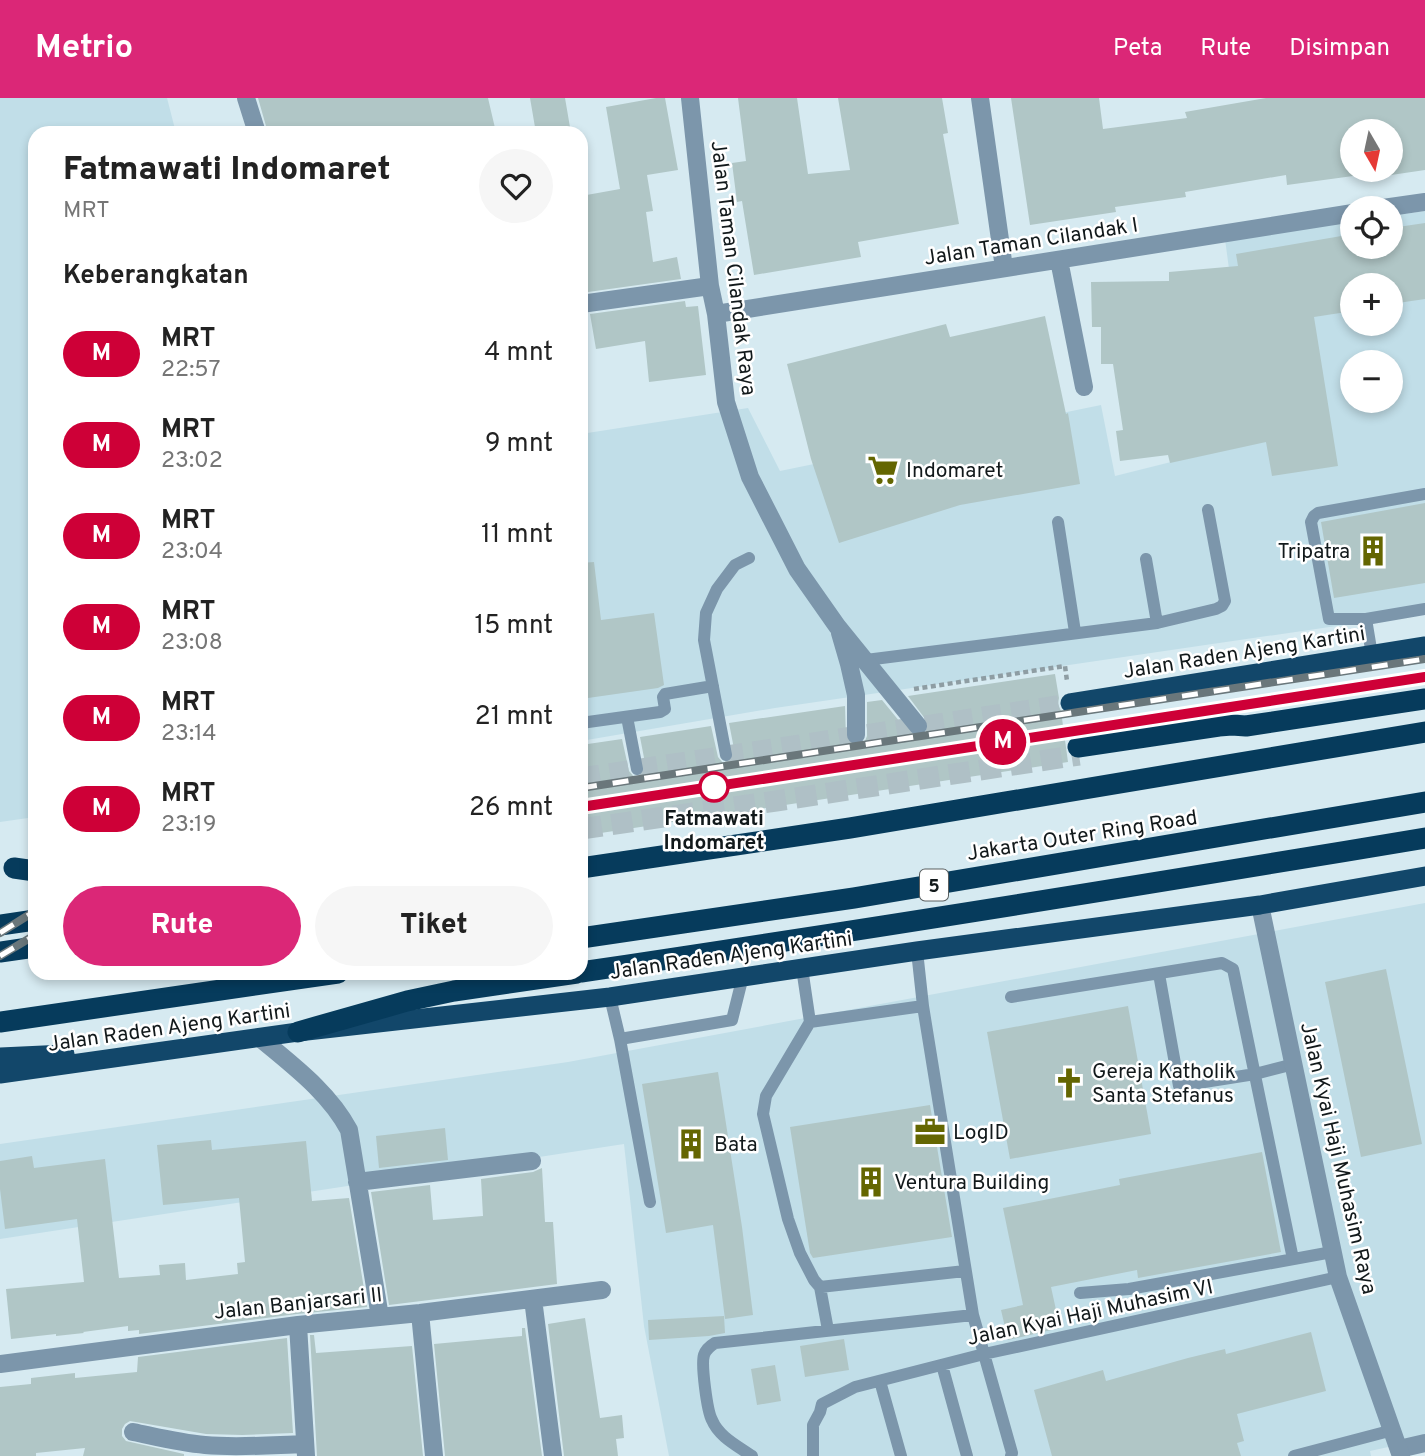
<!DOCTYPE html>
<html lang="id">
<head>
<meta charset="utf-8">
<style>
	:root { --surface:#fff; --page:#f6f6f6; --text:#222; --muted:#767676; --accent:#db2777 }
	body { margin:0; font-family:Overpass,sans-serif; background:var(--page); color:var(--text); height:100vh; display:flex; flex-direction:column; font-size:26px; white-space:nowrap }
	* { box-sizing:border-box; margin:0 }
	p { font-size:23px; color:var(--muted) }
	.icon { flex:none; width:38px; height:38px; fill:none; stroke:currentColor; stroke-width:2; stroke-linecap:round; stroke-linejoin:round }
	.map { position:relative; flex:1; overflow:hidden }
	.side { position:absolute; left:28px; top:28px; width:560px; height:854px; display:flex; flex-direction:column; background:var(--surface); border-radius:21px; box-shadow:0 4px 10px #0003 }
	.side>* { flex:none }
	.badge { padding:0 14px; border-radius:23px; font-size:24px; line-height:46px }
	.needle { width:46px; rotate:171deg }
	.buttons { position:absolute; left:1340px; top:21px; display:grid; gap:14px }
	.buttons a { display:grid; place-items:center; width:63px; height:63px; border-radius:50%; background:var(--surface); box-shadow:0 4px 10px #0003; font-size:35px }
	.map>.badge { position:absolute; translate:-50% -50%; box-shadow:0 0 0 4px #fff }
	h2 { padding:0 35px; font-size:26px; line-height:63px }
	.round { display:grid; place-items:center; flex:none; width:74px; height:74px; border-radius:37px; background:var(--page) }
	.headline { display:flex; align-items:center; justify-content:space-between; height:119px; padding:0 35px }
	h1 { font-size:33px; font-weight:800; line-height:52px }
	.primary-button { display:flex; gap:14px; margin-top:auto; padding:14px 35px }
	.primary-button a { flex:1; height:80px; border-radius:42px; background:var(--accent); color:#fff; font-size:28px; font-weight:800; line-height:80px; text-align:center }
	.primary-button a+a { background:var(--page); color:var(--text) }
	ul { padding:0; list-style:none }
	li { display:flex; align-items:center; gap:21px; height:91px; padding:0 35px }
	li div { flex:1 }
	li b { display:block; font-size:26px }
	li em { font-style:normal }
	li .badge { min-width:77px; font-weight:700; text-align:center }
	header { display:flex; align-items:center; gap:42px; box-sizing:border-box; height:98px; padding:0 35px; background:var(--accent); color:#fff }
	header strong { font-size:33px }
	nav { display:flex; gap:38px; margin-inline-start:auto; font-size:24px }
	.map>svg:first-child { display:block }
	.built { fill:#c1dee8; fill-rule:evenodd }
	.building { fill:#b0c6c6 }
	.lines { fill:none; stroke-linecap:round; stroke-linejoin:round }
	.trunk-tunnel { stroke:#afc0c6; stroke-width:19; stroke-dasharray:19 10; stroke-linecap:butt }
	.motorway-tunnel { stroke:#afc0c6; stroke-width:21; stroke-dasharray:21 10; stroke-linecap:butt }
	.path { stroke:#8e9da3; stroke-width:4.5; stroke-dasharray:5 3.5; stroke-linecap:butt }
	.service { stroke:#7c96ab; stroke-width:12 }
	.minor { stroke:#7c96ab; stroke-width:18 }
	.tertiary { stroke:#7c96ab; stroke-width:18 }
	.trunk { stroke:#12476a; stroke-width:19 }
	.motorway { stroke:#063b5c; stroke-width:21 }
	.rail-casing { stroke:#6a777b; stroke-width:8 }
	.rail { stroke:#fff; stroke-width:5; stroke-dasharray:16; stroke-linecap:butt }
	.line-casing { stroke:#fff; stroke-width:16 }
	.line { stroke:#ce0037; stroke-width:10 }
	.stop-dot { fill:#fff; stroke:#ce0037; stroke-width:3.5 }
	.labels { text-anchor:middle; stroke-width:5; stroke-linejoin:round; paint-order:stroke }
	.shield { fill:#fff; stroke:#595e5f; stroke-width:2 }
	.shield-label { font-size:19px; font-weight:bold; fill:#12191b }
	.street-label { font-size:21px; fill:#12191b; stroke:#fff }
	.poi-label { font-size:21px; fill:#12191b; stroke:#fff; text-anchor:start }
	.stop-label { font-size:21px; font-weight:bold; fill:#12191b; stroke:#fff }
</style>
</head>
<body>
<header>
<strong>Metrio</strong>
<nav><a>Peta</a><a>Rute</a><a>Disimpan</a></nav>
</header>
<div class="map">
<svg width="1425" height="1358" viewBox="0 0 1425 1358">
	<rect width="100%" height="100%" fill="#d6eaf1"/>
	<!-- built -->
	<path class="built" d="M0 0H167L176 35H35V719L0 724Z
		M1425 113V515L775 610 581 643V336L748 310 780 373 1101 307 1115 378 1251 344 1249 320 1225 141 1353 123V149H1391V118ZM1353 187H1391V226H1353ZM1353 264H1391V303H1353Z
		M1425 805V1341L1370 1353 1371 1358H669L644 1228 624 1046 0 1141V1046L568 964Z"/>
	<!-- building -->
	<path class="building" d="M258 0H488L495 30 476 35H268Z
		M530 0H565L571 35H536Z
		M656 0H665L678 72 647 77 653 113 646 114 653 164 677 159 681 181 581 195V98L620 91 606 9Z
		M738 0H797L808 76 850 72 838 0H942L948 35 943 36 959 126 858 144 861 159 754 177 742 103 737 104 732 65 746 63Z
		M1011 0H1099L1103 31 1187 20 1185 14 1266 0H1425V72L1391 77V33H1353V78L1287 87 1286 77 1185 94 1186 99 1115 109 1116 114 1030 127Z
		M1425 125V201L1391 206V187H1353V213L1314 219 1338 368 1272 378 1266 344 1170 365 1168 357 1120 363 1116 333 1123 332 1113 266H1101V229H1092L1091 184 1169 183V174L1238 168 1236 156 1353 136V149H1391V130Z
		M685 203 686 209 698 208 706 277 649 284 645 243 596 251 590 216Z
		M1045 218 1066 316 1068 315 1080 386 960 407 839 445 811 361 787 266 946 226 950 239Z
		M1425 405V485L1334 500 1321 424Z
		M594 464 601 522 654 515 664 587 658 590 581 601V465Z
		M1055 576 1059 600 1058 606 1061 613 1068 664 581 738V647L622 641 629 673 634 679 638 680 643 677 646 670 640 639 711 628 718 659 723 665 727 666 732 663 735 656 729 625 845 608 846 642 851 647 857 648 865 643 867 638V604L882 602 909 635 913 638 919 639 925 637 928 633 929 626 908 598Z
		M1386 871 1422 1046 1361 1059 1325 884Z
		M1128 908 1151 1036 1010 1061 987 934Z
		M718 974 742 1129 753 1217 725 1221 713 1127 666 1135 642 986Z
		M930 1007 952 1139 813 1160 810 1155 790 1029Z
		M445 1030 448 1062 379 1070 376 1038Z
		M211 1042 212 1052 306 1043 312 1103 349 1100 367 1209 297 1216 139 1236V1232L128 1233V1228L83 1234 84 1235 56 1238V1236L11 1241 6 1191 84 1184 77 1121 5 1131 0 1091V1063L32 1058 34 1070 105 1061 119 1180 160 1177 159 1167 185 1165 186 1182 238 1176 237 1165 245 1164 239 1100 163 1107 157 1047Z
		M1262 1054 1281 1154 1138 1180 1137 1172 1051 1189 1060 1230 1008 1242 1001 1212 1023 1207 1003 1110 1120 1087 1119 1081Z
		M542 1070 545 1124H553L557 1186 389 1207 371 1094 430 1087 433 1122 483 1118 481 1081 533 1074Z
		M724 1218 725 1235 709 1238 649 1242 648 1222Z
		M585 1220 600 1320 622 1317 624 1340 616 1341 618 1358H564L548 1226Z
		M522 1230H525L542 1358H445L434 1246 522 1238Z
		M1311 1234 1326 1293 1237 1316 1244 1343 1237 1345 1241 1358H1052L1034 1292 1103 1272 1106 1283 1188 1260 1225 1251 1226 1256Z
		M310 1237H314L316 1255 412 1248 423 1358H317Z
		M287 1240 293 1335 242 1337 206 1336 130 1323 125 1326 122 1331V1338L126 1343 184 1356V1358H83L85 1350 36 1355V1358H0V1289L31 1286V1280L75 1275V1280L137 1274 138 1259Z
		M844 1241 849 1272 805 1279 800 1248Z
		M775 1267 781 1303 757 1307 751 1271Z"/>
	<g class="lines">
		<!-- trunk-tunnel -->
		<path class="trunk-tunnel" d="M581 679 1070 605"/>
		<!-- motorway-tunnel -->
		<path class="motorway-tunnel" d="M581 731 776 703 1079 657"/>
		<!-- path -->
		<path class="path" d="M914 591 1065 568 1067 583"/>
		<!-- service -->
		<path class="service" d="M1058 424 1075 534
			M1146 461 1157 525
			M1366 521H1329L1311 424 1314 418 1318 415 1425 396
			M1372 557 1366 521 1425 511
			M866 562 1157 525 1216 511 1222 508 1225 503 1208 412
			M627 619 637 671
			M581 625 660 614 665 611 663 599 665 596 713 588
			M726 657 704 542 706 515 717 491 735 467 749 460
			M917 853 923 908 973 1217 1012 1355 1011 1358
			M802 870 810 924 766 998 763 1016 788 1121 800 1155 814 1182 820 1189 828 1232
			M1159 876 1179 988 1255 976 1294 966
			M610 899 620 941 650 1104
			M1011 899 1222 865 1233 871 1293 1161
			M810 924 923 908
			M620 941 732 922 743 878
			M820 1189 965 1173
			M1080 1195 1129 1191 1332 1154
			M942 1267 967 1358
			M880 1283 901 1358
			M752 1358C738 1348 719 1339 712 1322 707 1313 701 1266 704 1257 706 1251 710 1248 715 1245L973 1217
			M813 1358V1327L820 1314 822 1306 855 1289 984 1256 1338 1179
			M1294 1358 1393 1332"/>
		<!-- minor -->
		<path class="minor" d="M246 0 257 35
			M690 0 710 188 716 216 726 304 750 379 797 471 837 528 918 628
			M980 0 1004 170
			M1383 110 1425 104
			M1059 162 1084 289
			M581 206 710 188
			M716 216 1353 115
			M840 535 849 566 856 597V637
			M260 940C292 967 329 994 349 1032L380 1219
			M357 1084 532 1063
			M533 1201 553 1358
			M420 1215 434 1358
			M298 1227 306 1358
			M0 1266 298 1227 420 1215 602 1192
			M133 1334C157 1339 180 1345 205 1347 238 1350 272 1347 305 1346
			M1399 1351 1425 1345"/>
		<!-- tertiary -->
		<path class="tertiary" d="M1260 807 1338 1179 1401 1358"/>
		<!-- trunk -->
		<path class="trunk" d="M1070 605 1425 548
			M0 959 65 956
			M0 976 298 934 610 899 917 853 1260 807 1425 778"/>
		<!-- motorway -->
		<path class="motorway" d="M1078 649 1219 628 1232 627 1246 628 1425 601
			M14 770 35 773
			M581 770 850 730 1425 634
			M0 827 35 822
			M581 840 854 800 1425 704
			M0 854 35 849
			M581 874C863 832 1144 787 1425 740
			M0 924 338 875
			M298 934 407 903 454 893 577 875"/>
		<!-- rail casing -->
		<g class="rail-casing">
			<path id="rail" d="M581 690 1425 561
				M581 709 1425 579
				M0 835 35 813
				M0 858 35 837"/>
		</g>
		<!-- rail -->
		<use href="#rail" class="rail"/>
	</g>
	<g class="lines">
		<!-- line casing -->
		<g class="line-casing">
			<path id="line" d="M581 709 1425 579"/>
		</g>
		<!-- line -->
		<use href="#line" class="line"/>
	</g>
	<!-- icons -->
	<defs>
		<g id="supermarket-bare" transform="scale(2.415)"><path d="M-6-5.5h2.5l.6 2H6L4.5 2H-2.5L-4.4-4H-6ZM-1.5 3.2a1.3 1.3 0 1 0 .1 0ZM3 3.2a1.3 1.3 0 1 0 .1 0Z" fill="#646601" stroke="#fff" stroke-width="2.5" paint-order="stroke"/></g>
		<g id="building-bare" transform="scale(2.415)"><path d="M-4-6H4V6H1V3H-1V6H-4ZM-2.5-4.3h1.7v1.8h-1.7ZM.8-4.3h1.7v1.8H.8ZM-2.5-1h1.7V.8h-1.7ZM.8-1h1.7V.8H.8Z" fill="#646601" stroke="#fff" stroke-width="2.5" paint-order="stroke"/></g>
		<g id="church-bare" transform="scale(2.415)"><path d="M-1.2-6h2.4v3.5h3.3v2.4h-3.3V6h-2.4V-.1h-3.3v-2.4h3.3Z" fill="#646601" stroke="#fff" stroke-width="2.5" paint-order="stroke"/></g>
		<g id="office-bare" transform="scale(2.415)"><path d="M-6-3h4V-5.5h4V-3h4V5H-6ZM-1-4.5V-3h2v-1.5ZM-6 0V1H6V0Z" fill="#646601" stroke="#fff" stroke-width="2.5" paint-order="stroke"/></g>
	</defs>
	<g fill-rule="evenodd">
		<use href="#supermarket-bare" x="883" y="372"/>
		<use href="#building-bare" x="1373" y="453"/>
		<use href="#church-bare" x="1069" y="985"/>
		<use href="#office-bare" x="930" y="1034"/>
		<use href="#building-bare" x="691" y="1046"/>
		<use href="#building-bare" x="871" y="1084"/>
	</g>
	<!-- markers -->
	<circle class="stop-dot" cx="714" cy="689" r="14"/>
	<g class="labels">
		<!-- shield labels -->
		<rect class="shield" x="920" y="771.5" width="28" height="31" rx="5"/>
		<g class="shield-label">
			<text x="934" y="794">5</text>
		</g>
		<!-- street labels -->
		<g class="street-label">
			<text transform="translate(1031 143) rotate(-9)" y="7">Jalan Taman Cilandak I</text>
			<text transform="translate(734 170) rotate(83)" y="7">Jalan Taman Cilandak Raya</text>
			<text transform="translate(1244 554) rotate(-9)" y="7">Jalan Raden Ajeng Kartini</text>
			<text transform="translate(1082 737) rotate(-9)" y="7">Jakarta Outer Ring Road</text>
			<text transform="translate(731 857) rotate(-8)" y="7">Jalan Raden Ajeng Kartini</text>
			<text transform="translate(169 929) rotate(-8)" y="7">Jalan Raden Ajeng Kartini</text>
			<text transform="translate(1339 1060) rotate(77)" y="7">Jalan Kyai Haji Muhasim Raya</text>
			<text transform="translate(298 1205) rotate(-6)" y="7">Jalan Banjarsari II</text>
			<text transform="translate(1090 1214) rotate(-12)" y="7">Jalan Kyai Haji Muhasim VI</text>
		</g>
		<!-- poi labels -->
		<g class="poi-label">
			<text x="906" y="379">Indomaret</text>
			<text x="1350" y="460" text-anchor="end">Tripatra</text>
			<text x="1092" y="980">Gereja Katholik<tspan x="1092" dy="24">Santa Stefanus</tspan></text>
			<text x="953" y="1041">LogID</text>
			<text x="714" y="1053">Bata</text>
			<text x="894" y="1091">Ventura Building</text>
		</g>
		<!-- stop labels -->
		<g class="stop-label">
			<text x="714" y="727">Fatmawati<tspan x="714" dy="24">Indomaret</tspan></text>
		</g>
	</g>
</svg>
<div class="buttons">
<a><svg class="needle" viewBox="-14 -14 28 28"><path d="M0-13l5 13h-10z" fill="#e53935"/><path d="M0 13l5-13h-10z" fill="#767676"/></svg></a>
<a><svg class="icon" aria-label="locate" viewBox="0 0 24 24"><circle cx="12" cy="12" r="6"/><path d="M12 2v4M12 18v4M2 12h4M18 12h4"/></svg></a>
<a>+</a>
<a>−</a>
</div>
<b class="badge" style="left:1003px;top:644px;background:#ce0037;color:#fff">M</b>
<section class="side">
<div class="headline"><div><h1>Fatmawati Indomaret</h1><p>MRT</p></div><a class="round"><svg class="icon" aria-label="heart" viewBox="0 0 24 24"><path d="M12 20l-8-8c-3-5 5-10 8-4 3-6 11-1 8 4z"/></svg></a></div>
<h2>Keberangkatan</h2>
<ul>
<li><span class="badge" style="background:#ce0037;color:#fff">M</span><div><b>MRT</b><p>22:57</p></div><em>4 mnt</em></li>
<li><span class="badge" style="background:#ce0037;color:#fff">M</span><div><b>MRT</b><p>23:02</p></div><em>9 mnt</em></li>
<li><span class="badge" style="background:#ce0037;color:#fff">M</span><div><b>MRT</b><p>23:04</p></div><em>11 mnt</em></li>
<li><span class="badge" style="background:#ce0037;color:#fff">M</span><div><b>MRT</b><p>23:08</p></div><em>15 mnt</em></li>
<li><span class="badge" style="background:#ce0037;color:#fff">M</span><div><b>MRT</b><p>23:14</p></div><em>21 mnt</em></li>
<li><span class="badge" style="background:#ce0037;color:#fff">M</span><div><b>MRT</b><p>23:19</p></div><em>26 mnt</em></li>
</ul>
<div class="primary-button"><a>Rute</a><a>Tiket</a></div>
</section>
</div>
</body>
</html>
